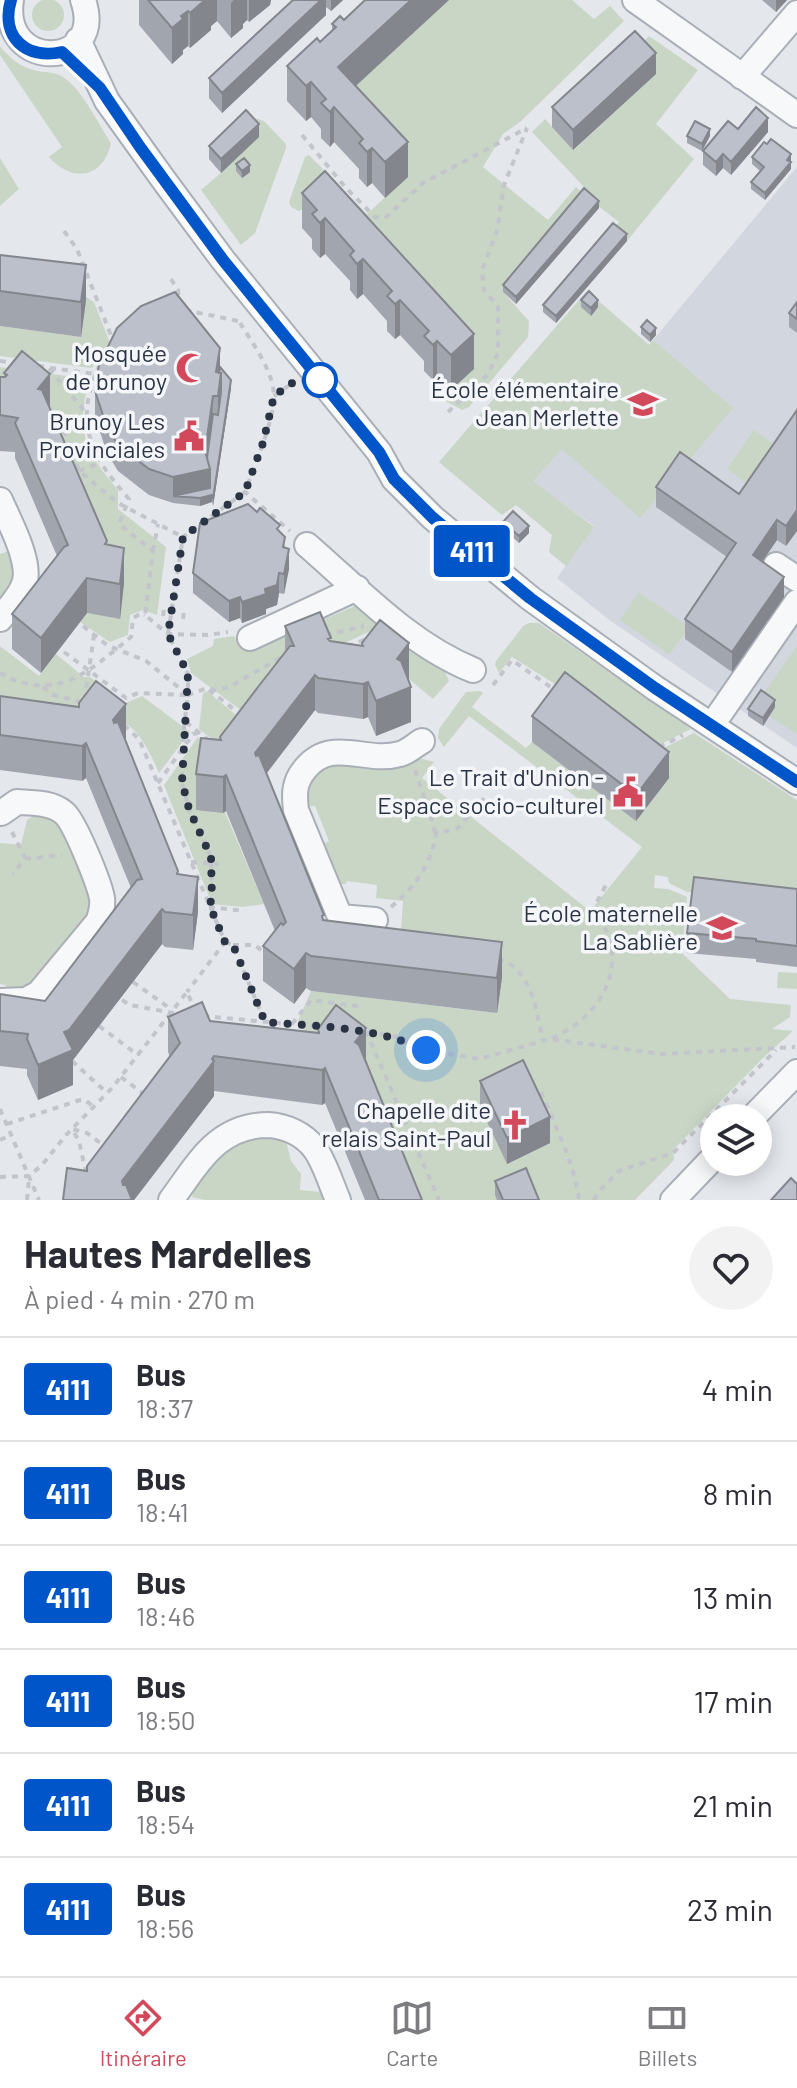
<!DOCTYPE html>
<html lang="fr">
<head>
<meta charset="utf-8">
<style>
	:root { --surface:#fff; --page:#f2f2f3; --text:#2b2b33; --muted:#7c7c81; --line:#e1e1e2; --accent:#d1495b }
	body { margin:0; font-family:Barlow,sans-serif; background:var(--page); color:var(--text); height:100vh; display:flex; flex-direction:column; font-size:30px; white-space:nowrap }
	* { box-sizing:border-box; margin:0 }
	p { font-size:26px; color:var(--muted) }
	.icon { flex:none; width:44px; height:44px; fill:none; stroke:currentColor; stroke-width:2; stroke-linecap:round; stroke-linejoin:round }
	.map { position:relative; height:1200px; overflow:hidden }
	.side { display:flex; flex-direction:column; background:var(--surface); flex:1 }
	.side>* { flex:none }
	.badge { padding:0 16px; border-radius:6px; font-size:28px; line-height:52px }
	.buttons { position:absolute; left:700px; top:1104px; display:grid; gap:16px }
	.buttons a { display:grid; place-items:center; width:72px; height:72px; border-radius:50%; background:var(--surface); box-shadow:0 4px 20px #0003; font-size:40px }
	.you { position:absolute; width:40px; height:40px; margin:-20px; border:6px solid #fff; border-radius:50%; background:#1a73e8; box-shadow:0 0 0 12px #1a73e833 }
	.map>.badge { position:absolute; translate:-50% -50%; box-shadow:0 0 0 4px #fff }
	.round { display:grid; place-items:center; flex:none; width:84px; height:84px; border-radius:42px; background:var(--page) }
	.headline { display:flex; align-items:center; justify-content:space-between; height:136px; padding:0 24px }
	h1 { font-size:38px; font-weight:700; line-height:60px }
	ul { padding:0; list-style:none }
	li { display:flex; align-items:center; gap:24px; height:104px; padding:0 24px; border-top:2px solid var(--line) }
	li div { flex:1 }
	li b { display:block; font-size:30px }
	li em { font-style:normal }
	li .badge { min-width:88px; font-weight:700; text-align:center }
	.dock { display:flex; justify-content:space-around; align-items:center; height:112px; border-top:2px solid var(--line); background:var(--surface); font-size:22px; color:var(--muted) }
	.dock a { display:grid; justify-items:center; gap:4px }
	.dock .active { color:var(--accent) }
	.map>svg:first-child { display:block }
	.built { fill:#d2d6de }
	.green { fill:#c9d6c5 }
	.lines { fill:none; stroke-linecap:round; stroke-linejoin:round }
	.minor-casing { stroke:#a9aeb7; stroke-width:28 }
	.path { stroke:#c2c5cb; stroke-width:4; stroke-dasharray:6 6; stroke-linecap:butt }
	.minor { stroke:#f7f8fa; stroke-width:24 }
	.wall { fill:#a1a5ae }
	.shaded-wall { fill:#83868d }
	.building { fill:#bbc0ca; stroke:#83868d; stroke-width:2 }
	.line-casing { stroke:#fff; stroke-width:18 }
	.line { stroke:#0055c8; stroke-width:12 }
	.walk { stroke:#2b3445; stroke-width:8; stroke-dasharray:0 14.4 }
	.stop-dot { fill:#fff; stroke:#0055c8; stroke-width:4 }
	.labels { text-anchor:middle; stroke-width:7; stroke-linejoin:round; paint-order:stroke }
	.poi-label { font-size:24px; fill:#2b3445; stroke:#f4f6f9; text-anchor:end }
</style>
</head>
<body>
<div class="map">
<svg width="797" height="1200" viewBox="0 0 797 1200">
	<rect width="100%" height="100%" fill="#e4e7ec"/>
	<!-- built -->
	<path class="built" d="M797 167V748L608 619 557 578 594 526 533 482 502 515 439 462 587 291 649 345Z"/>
	<!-- green -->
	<path class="green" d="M32 15a16 16 0 1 1 32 0a16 16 0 1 1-32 0Z
		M449 0H572L594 19 610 6 624 21 520 122 503 134 483 167 548 220 576 187 584 195 588 191 532 132 545 119 574 150 656 74 635 51 649 36 698 70 656 124 694 159 627 241 613 230 619 222 585 196 503 292 529 321 528 337 469 407 462 410 442 399 474 369 303 209 298 211 291 207 289 202 305 157 309 155 367 214 407 177 338 102Z
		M0 46C9 58 22 68 37 71 49 73 56 71 67 80 83 92 99 125 111 143 103 179 72 183 49 157L62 147 0 55Z
		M254 118 264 121 286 144V148L255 233 241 245 201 190 221 173 246 124Z
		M0 158 19 189 0 206Z
		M77 291 94 302 110 343 92 368 0 356V326L81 337Z
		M587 291 649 345 653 340 733 408 640 518 562 449 533 481 594 527 566 566 549 552 552 535 516 505 502 515 439 462Z
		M0 367 89 379C76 433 84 450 118 490V509L166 547 157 615 143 610 130 615 128 635 110 642 80 622 87 613 120 619 0 412Z
		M754 430 782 450 754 489 727 469Z
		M12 550C18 571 12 585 0 603V554Z
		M639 592 689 627 669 655 620 620Z
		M357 605 382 626 322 653 258 723 191 673 187 659 213 646 214 639 234 636 243 646 258 648Z
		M529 623H539L691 729 655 747 512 657 499 673 495 665 496 661 523 626Z
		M391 637 445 672 449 681 433 699 380 655Z
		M0 646 39 676 56 654 84 677H90L126 703 142 696 190 732 159 773C142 734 137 731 104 706L0 731Z
		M797 646V734L769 716 761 697Z
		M207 691 253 729 233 755 199 729 203 693Z
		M480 691 483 693 472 707 526 748 532 742 643 758 694 733 797 800V910L710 894 687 892 669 883 668 877 655 875 654 888 668 889 687 897 682 953 730 999 791 1005 790 1017 772 1029 793 1031 763 1058 673 1150 674 1160 635 1200H408L359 1080 310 1042 298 1021 311 991 497 1013 400 944 403 901 376 898 377 885 347 881 346 884H342L341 892 317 847 329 841 315 806 303 807 304 784 326 762 415 757 434 762 422 778 590 911 642 847 469 716 444 747 438 738 439 729 466 692Z
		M198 737 228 762 224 810 264 904 243 907 212 904 164 785Z
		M36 814 57 817 93 889 92 916 34 985 5 994 6 985 0 984V843L21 845 27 820Z
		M778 972 797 973V989L777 988Z
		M284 1133 291 1161 301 1174 300 1190 320 1192 324 1200H205L192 1197C209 1136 229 1141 284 1133Z"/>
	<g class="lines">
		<!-- minor casing -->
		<g class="minor-casing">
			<path id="minor" d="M11 0C0 73 107 69 83 0
				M635 0 797 115
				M78 40 107 101 163 179 223 260 379 452 394 479 433 518 530 598 655 688 797 782
				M742 77 797 13
				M0 500C9 521 30 559 25 581 22 595 9 607 0 619
				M307 545C359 590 409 644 473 670
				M776 565 797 579
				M250 638 357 588
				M712 725 797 602
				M375 920 340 917 296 810C294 794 294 782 305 769 332 736 365 764 400 754 408 752 415 745 422 741
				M0 1001 26 1000 39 993 98 922C101 914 103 907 102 898 99 883 75 822 64 813 52 802 32 803 17 802L1 813
				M752 1118 797 1072
				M171 1200C198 1164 217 1125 268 1125 286 1126 304 1134 315 1149 325 1163 331 1184 338 1200
				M673 1200 714 1157"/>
		</g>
		<!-- path -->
		<path class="path" d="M302 135 346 188 375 217 385 218 423 183 527 128
			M64 231 77 249 114 343
			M171 279 178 290 179 299
			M185 310 243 322
			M240 323C253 344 273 370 274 396 275 417 253 470 245 492L290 531
			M0 361 17 363
			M100 364C73 422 90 455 129 499L119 524 153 551 145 615 168 634 208 635 228 632
			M38 366 48 367 87 414
			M50 368 96 374
			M274 396 295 381
			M448 412 488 374 498 353V307L484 290 482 270 497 231 504 185 527 128
			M64 430 79 471 118 503 183 537
			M55 433 86 421
			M79 471 99 463
			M245 492 183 537 168 634 188 674V695L207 688 215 690 229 687 282 657
			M153 551 158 524
			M163 616 164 609
			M183 619 184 612
			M83 626 107 645 146 661 188 695 184 727 182 782 189 809 211 857 212 900 209 904
			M326 635 364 626
			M348 647 370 637
			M64 652 126 698 138 693 188 695
			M0 673C56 704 88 672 131 637L133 618 142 613 145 615
			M493 685 512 660 549 686 556 688
			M43 687 53 695 84 703 94 635
			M209 690 240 714
			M186 722 207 739
			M124 725 139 739 225 942 187 992
			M659 747 683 735
			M415 770 436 834
			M158 783 193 734 198 733
			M12 832 25 858 13 874
			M25 858C38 860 49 854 62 856
			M191 862 219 864
			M209 907 245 911
			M391 907C415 887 431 865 436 834L458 828 488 794
			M225 942 233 945 265 1022
			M233 945H255L267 955
			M498 959C532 968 536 1011 543 1041
			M133 982 172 1010
			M122 1000 130 1005 178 1014
			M203 1016 322 1027
			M292 1024 311 1000 363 1007
			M99 1026 138 1055
			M366 1031 439 1200
			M368 1031 397 1037 426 1050 479 1059 550 1039 661 1054 795 1047
			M552 1038C606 1015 633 957 593 909L606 885
			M72 1061 107 1093
			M121 1077 145 1095
			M541 1092C556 1127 574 1163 579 1200
			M0 1109 39 1200
			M7 1124 80 1100H85L94 1107
			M0 1140 11 1135
			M86 1173 79 1141 72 1129 87 1133 107 1148
			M0 1177 29 1176 42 1165 66 1135 112 1088 187 992 195 1010
			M27 1200 29 1179
			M594 1200 599 1191 619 1171 673 1153 776 1050"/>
		<!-- minor -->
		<use href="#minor" class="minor"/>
	</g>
	<!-- wall -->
	<path class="wall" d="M139 0H271L270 5 249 22 247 20 243 24V28L231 38 217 21 211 26V30L190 48 188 46 183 50V54L172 64 139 25Z
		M293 0H343L331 11 326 7V15L222 113 209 98V78Z
		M365 0H449L356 86 408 177 385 198 372 183 367 187 359 178V169L334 142 330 147 321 138V129L311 117 306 121 287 101V66L320 42 332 31V24L344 20Z
		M762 0H787L776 12Z
		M656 74 573 150 552 127V107Z
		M738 129 768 132 731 175 723 168 716 176 703 165V151Z
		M687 136H710L702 151 687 143Z
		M259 137 221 173 209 159V146Z
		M752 157 791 161V169L765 200 751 189V182L760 171 752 164Z
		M236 164 250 172 242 178 236 171Z
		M302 193 474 369 451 390 437 376 433 380 424 371V361L400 335 395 339 387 331V321L363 294 357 299 350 290V281L325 254 320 258 312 249V239L302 228Z
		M599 208 516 304 503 292V285Z
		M627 241 556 323 543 312V305Z
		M0 255 86 300 81 337 0 326Z
		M581 300 598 307 591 316 581 307Z
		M797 302V333L789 327V313Z
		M641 327 656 335 650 342 641 334Z
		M220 367 231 388 213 506 212 502 200 506 173 503 149 495 118 471 107 453 95 417V391Z
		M4 373 50 409 107 545 124 583 120 619 87 613 41 673 12 649V614L57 556 15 458V452L0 451V377H4Z
		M797 410V531L786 546 777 540 762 561 784 597 732 672 685 639V619L727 557 656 507V487L739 494Z
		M503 522 529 533 519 543 503 529Z
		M280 532 285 547 289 569 284 594 279 593 277 605 266 609V614L242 623 240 618 229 622 193 593V573Z
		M285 626 331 641 362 646V643L409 678 408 680 411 722 376 736 368 717 363 719 318 713 315 710 267 773 324 920 502 977 497 1013 311 991 306 988 294 1004 263 981V946L275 931 226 811 223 813 196 810V774L220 740V737L285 652Z
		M0 696 126 739V740L178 875 198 912 193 950 165 947 162 944 73 1060V1085L38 1100 27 1075V1069L0 1066V994L45 1001 131 888 86 778 82 781 0 770Z
		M775 707 763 726 748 716V709Z
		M532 716 669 778 636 821 532 742Z
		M797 889V967L756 962V959L687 953V933Z
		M168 1017 210 1021 366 1061 422 1200H365L325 1103 322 1105 214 1091V1096L134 1200H63L87 1171 170 1057 168 1052Z
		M480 1081 550 1143 507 1164 480 1107Z
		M495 1181 539 1200H497L495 1195Z"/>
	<!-- shaded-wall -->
	<path class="shaded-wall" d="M205 0H217V21L211 26V30L190 48V13Z
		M234 0H247V20L243 24V28L231 38V3Z
		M249 0H271L270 5 249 22Z
		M321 0H326V15L222 113V93Z
		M331 0H343L331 11Z
		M411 0H449L338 102V67Z
		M776 0H787L776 12Z
		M188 11V46L183 50V54L172 64V28L181 16Z
		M656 53V74L573 150V130Z
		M311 82V117L306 121V86Z
		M334 107V142L330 147V112Z
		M768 118V132L731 175V162Z
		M259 124V137L221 173V159Z
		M710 129V136L702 151V144Z
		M408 142V177L385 198V162Z
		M372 148V183L367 187V152Z
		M723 154V168L716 176V162Z
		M791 154V169L765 200V193Z
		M250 165V172L242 178V171Z
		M599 201V208L516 304V297Z
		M325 218V254L320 258V223Z
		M627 234V241L556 323V316Z
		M363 259V294L357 299V264Z
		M86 265V300L81 337V302Z
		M400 300V335L395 339V304Z
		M598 300V307L591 316V308Z
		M656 328V335L650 342V335Z
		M474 334V369L451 390V355Z
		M437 341V376L433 380V345Z
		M220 348V374L216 391V398V372Z
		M221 373V399L218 422V396Z
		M50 374V409L38 389Z
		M231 380V388L213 506V499Z
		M213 396 210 495 173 496V503V477L205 451Z
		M212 495V502L200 506V498Z
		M797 510V531L786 546V526Z
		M777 520V540L753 575V555Z
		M529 526V533L519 543V536Z
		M124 548V583L120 619V584Z
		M289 549V569L284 594V574Z
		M279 573V593L277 605 266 609V614L242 623V602L265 589Z
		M784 577V597L732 672V652Z
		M87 578V613L41 673V638Z
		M240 597V618L229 622V601Z
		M409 643V678L398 692 411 687V722L376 736V701L397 659Z
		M315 675V710L255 788V753Z
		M368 682V717L363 719V684Z
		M775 700V707L763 726V718Z
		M126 704V739L113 755V720Z
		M86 743V778L82 781V746Z
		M669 752V778L636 821V795Z
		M226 775V811L223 813V777Z
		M198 877V912L193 950V915Z
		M162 909V944L73 1060V1085L38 1100V1065Z
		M502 942V977L497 1013V978Z
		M306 953V988L294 1004V969Z
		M366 1028V1063L355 1042Z
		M214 1056V1096L134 1200H122V1181Z
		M325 1068V1103L322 1105V1070Z
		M550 1117V1143L507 1164V1138Z"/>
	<!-- building -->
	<path class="building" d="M148 0H205L190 13 188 11 181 16 183 19 172 28Z
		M293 0H321L222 93 209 78Z
		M365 0H411L338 67 408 142 385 162 372 148 367 152 359 143 363 139 334 107 330 112 321 103 326 99 311 82 306 86 287 66 317 38 320 42 336 27 332 24 340 16 344 20Z
		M635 31 656 53 573 130 552 107Z
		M756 107 768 118 731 162 723 154 716 162 703 151 728 121 738 129Z
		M246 110 259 124 221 159 209 146Z
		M695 121 710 129 702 144 687 136Z
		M771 139 791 154 787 160 791 162 765 193 751 182 764 167 752 157 764 142 767 144Z
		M244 158 250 165 242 171 236 164Z
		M325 171 474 334 451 355 437 341 433 345 424 336 429 331 400 300 395 304 387 296 392 291 363 259 357 264 350 255 354 251 325 218 320 223 312 214 317 210 302 193Z
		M584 188 599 201 516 297 503 285Z
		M613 223 627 234 556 316 543 305Z
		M0 255 86 265 81 302 0 291Z
		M589 291 598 300 591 308 581 300Z
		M175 292 220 348 216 372 221 373 218 396H213L205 451 210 469 173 477 149 469 118 445 107 427 95 391 99 365 117 328 141 306Z
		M797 302V319L789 313Z
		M647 320 656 328 650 335 641 327Z
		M22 351 50 374 38 389 42 390 107 541 105 544 124 548 120 584 87 578 41 638 12 614 64 547 68 545 15 423 18 418 0 415V377H5L7 375 4 373Z
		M220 367 231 380 213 499 212 495 200 498 173 496 210 488V469L207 458 213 414 218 415 221 392V373H219Z
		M797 410V510L786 526 777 520 753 555 784 577 732 652 685 619 736 543 656 487 680 452 739 494Z
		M248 504 257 512 260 508 280 525 277 529 285 537 283 547 289 549 284 574 279 573 277 585 265 589 266 594 242 602 240 597 229 601 193 573 200 523Z
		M513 511 529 526 519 536 503 522Z
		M320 612 331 638 328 639 330 641 363 646 362 643 380 620 409 643 397 659 401 661 411 687 376 701 368 682 363 684 318 678 315 675 255 753 256 756 259 755 324 915 322 916 323 920 502 942 497 978 311 956 306 953 294 969 263 946 281 923 283 925 286 922 226 775 223 777 196 774 201 738 221 740 220 737 258 687 290 646H294L285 626Z
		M565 672 669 752 636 795 532 716Z
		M96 681 126 704 113 720 114 723 118 722 178 871 177 874 198 877 193 915 165 912 162 909 69 1030 64 1032 73 1050 38 1065 27 1039 28 1034 0 1031V994L45 1001 137 880 142 879 86 743 82 746 0 735V696L79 707V703Z
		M761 690 775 700 763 718 748 709Z
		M694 877 797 889V946L756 941V939L687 933Z
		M202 1002 210 1021 319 1033 318 1029 336 1005 366 1028 355 1042 359 1045 422 1200H379L325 1068 322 1070 214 1056 212 1059 214 1061 122 1181 123 1185H126L132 1200H63L67 1168 87 1171V1166L180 1043 168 1017Z
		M523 1060 550 1117 507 1138 480 1081Z
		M526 1168 539 1200H503L495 1181Z
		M791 1178 797 1184V1200H771Z"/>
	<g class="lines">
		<!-- line casing -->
		<g class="line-casing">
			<path id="line" d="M11 0C0 37 26 60 62 52L100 88 140 147 223 260 379 452 394 479 433 518 530 598 655 688 797 782"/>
		</g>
		<!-- line -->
		<use href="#line" class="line"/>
		<!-- walk -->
		<path class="walk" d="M320 380 295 381 274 396 263 443 245 492 183 537 168 634 188 674 182 782 189 809 211 857 212 900 209 904 225 942 233 945 265 1022C322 1027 372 1026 426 1050"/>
	</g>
	<!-- icons -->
	<defs>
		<g id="mosque-bare" transform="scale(2.4)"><path d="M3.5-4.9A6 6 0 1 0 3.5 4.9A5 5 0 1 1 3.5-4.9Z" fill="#d1495b" stroke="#f4f6f9" stroke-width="2.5" paint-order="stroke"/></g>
		<g id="school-bare" transform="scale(2.4)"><path d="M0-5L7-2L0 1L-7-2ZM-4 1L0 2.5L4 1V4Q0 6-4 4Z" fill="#d1495b" stroke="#f4f6f9" stroke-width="2.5" paint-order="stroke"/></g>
		<g id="civic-bare" transform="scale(2.4)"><path d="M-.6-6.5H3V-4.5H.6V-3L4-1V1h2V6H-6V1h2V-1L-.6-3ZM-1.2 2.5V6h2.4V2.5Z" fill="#d1495b" stroke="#f4f6f9" stroke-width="2.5" paint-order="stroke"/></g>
		<g id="church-bare" transform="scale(2.4)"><path d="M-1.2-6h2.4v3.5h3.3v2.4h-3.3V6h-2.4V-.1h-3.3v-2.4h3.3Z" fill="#d1495b" stroke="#f4f6f9" stroke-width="2.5" paint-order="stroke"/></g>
	</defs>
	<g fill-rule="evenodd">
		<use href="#mosque-bare" x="191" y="368"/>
		<use href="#school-bare" x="643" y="404"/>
		<use href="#civic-bare" x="189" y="436"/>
		<use href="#civic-bare" x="628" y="792"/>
		<use href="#school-bare" x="722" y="928"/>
		<use href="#church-bare" x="515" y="1125"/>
	</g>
	<!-- markers -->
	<circle class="stop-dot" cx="320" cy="380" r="16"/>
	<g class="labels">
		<!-- poi labels -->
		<g class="poi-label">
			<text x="167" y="362">Mosquée<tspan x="167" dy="28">de brunoy</tspan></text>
			<text x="619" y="398">École élémentaire<tspan x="619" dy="28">Jean Merlette</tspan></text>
			<text x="165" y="430">Brunoy Les<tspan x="165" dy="28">Provinciales</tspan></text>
			<text x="604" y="786">Le Trait d'Union -<tspan x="604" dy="28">Espace socio-culturel</tspan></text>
			<text x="698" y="922">École maternelle<tspan x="698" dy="28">La Sablière</tspan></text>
			<text x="491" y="1119">Chapelle dite<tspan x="491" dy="28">relais Saint-Paul</tspan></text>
		</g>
	</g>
</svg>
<div class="buttons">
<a><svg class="icon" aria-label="layers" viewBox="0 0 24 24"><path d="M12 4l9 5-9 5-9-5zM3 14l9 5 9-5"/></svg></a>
</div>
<div class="you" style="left:426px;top:1050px"></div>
<b class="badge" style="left:472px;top:551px;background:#0055c8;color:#fff">4111</b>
</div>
<section class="side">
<div class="headline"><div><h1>Hautes Mardelles</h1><p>À pied · 4 min · 270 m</p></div><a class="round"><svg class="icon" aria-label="heart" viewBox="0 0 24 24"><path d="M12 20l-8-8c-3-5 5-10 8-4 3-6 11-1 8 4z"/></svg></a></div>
<ul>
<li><span class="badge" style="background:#0055c8;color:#fff">4111</span><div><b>Bus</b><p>18:37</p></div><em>4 min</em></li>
<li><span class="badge" style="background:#0055c8;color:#fff">4111</span><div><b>Bus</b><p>18:41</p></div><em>8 min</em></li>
<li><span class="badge" style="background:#0055c8;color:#fff">4111</span><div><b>Bus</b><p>18:46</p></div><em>13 min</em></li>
<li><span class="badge" style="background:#0055c8;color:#fff">4111</span><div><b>Bus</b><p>18:50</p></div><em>17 min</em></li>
<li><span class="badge" style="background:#0055c8;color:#fff">4111</span><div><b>Bus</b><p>18:54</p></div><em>21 min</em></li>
<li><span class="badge" style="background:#0055c8;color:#fff">4111</span><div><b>Bus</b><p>18:56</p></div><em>23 min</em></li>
</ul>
</section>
<nav class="dock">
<a class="active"><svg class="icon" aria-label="directions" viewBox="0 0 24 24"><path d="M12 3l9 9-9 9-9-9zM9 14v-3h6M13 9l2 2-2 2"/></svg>Itinéraire</a>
<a><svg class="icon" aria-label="map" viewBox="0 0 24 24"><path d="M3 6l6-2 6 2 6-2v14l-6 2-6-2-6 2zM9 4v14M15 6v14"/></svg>Carte</a>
<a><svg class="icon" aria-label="tickets" viewBox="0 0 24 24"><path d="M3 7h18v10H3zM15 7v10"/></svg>Billets</a>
</nav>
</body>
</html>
